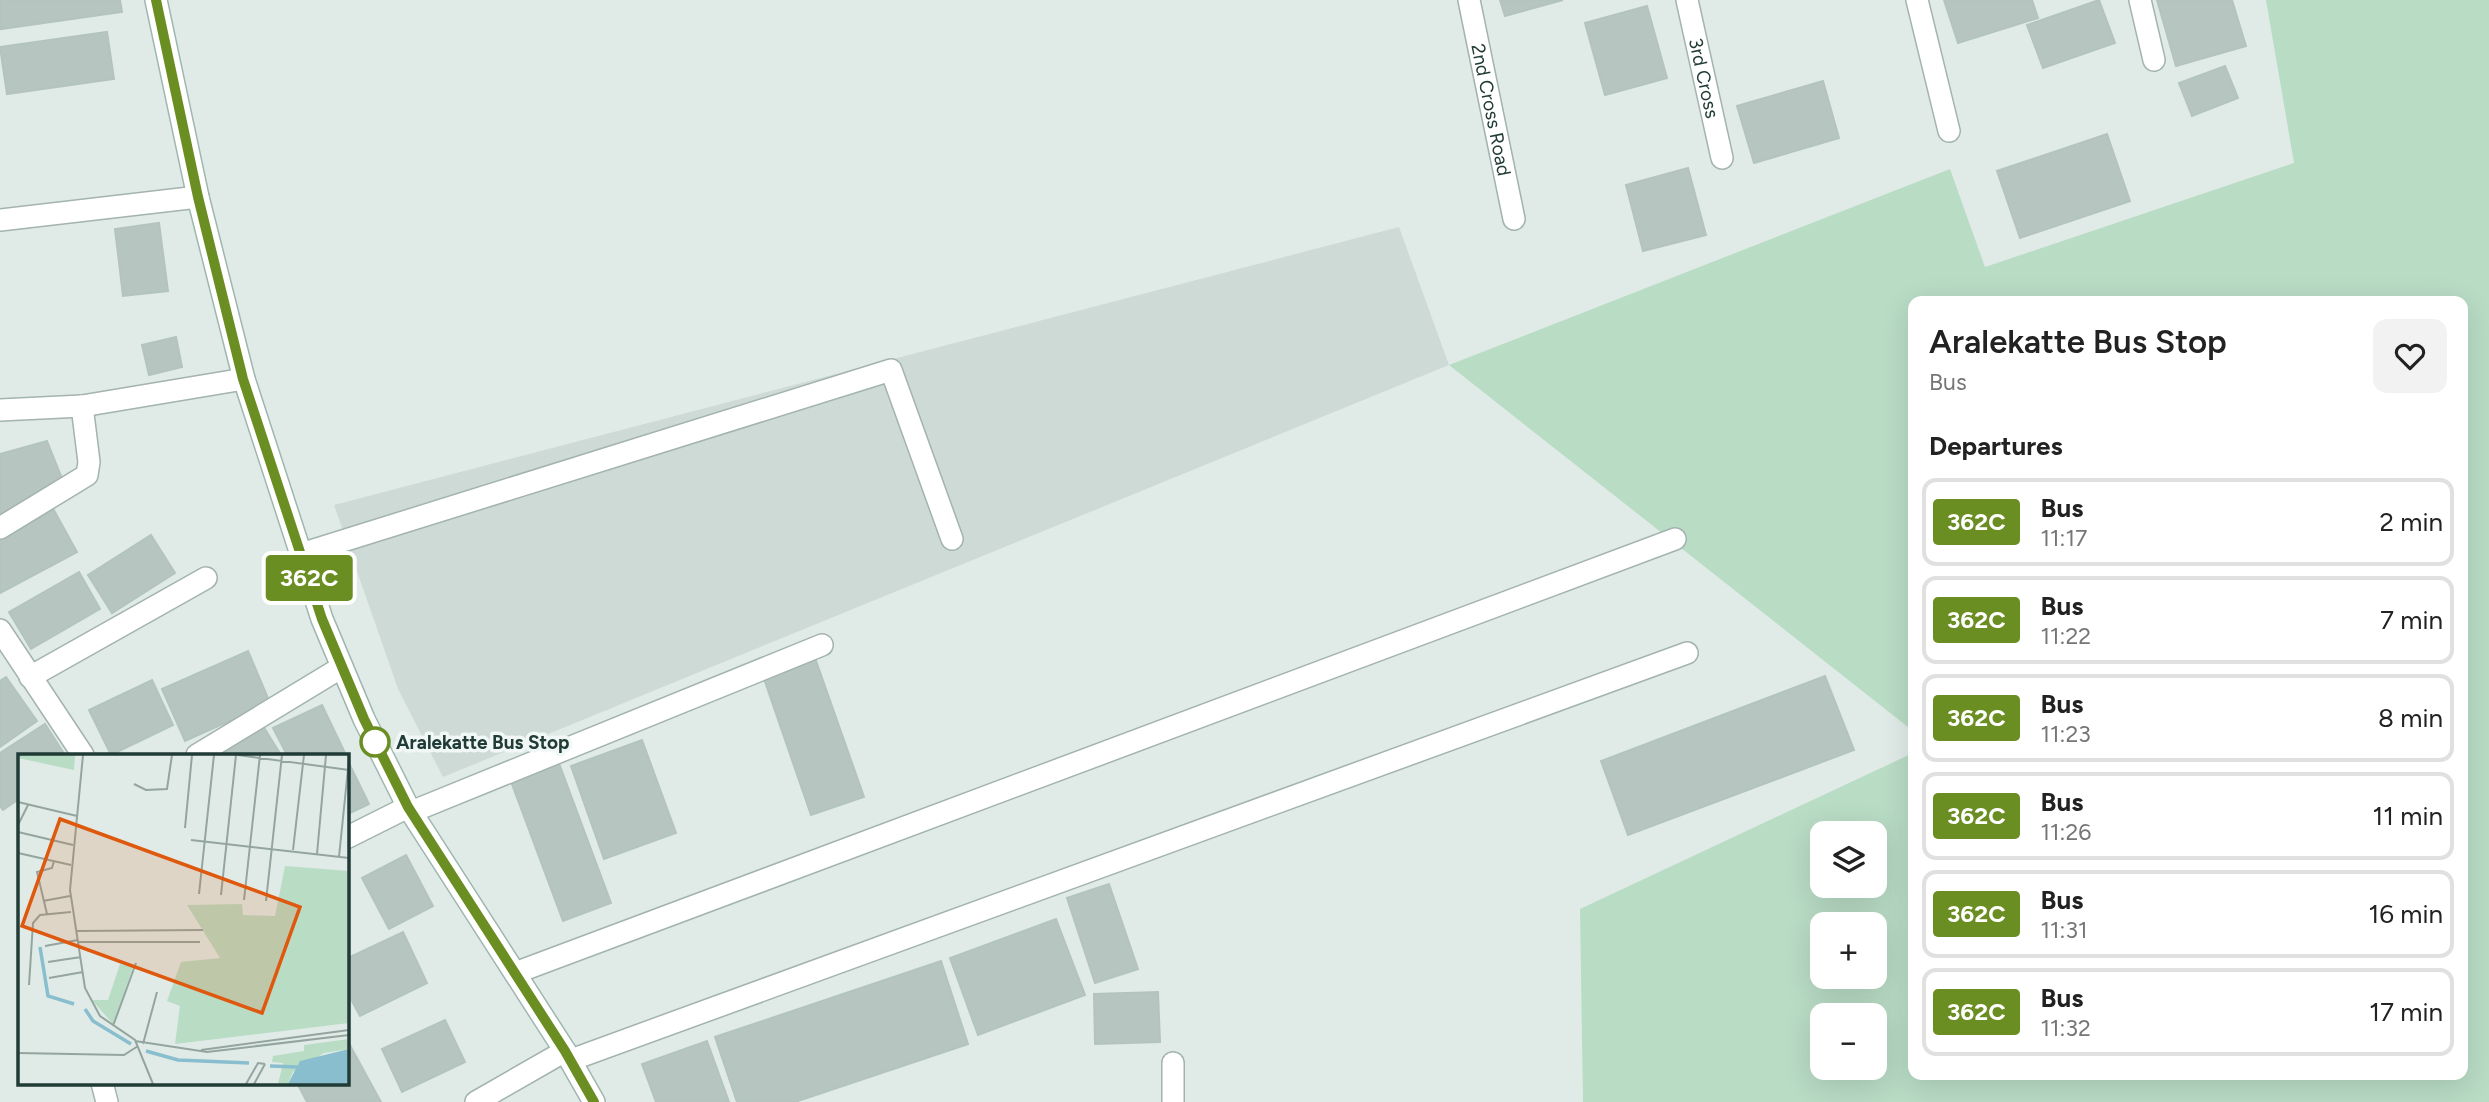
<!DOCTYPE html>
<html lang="en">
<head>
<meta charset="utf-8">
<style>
	:root { --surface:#fff; --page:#f2f2f2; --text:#222; --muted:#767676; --line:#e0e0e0 }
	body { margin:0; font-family:Figtree,sans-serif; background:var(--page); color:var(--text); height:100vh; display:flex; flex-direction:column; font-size:26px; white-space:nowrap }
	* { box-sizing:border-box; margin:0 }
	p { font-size:23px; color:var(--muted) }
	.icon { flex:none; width:38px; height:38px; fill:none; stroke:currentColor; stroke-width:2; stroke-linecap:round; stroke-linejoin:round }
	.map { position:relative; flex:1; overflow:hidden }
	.drawer { position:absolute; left:1908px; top:296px; width:560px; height:784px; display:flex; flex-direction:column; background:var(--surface); border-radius:14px; box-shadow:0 7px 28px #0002 }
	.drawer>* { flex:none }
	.badge { padding:0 14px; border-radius:5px; font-size:24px; line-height:46px }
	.buttons { position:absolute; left:1810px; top:821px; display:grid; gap:14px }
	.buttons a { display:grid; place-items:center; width:77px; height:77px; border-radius:14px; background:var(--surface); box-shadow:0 7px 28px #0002; font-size:35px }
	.map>.badge { position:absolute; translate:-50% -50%; box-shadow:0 0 0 4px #fff }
	h2 { padding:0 21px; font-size:26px; line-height:63px }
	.round { display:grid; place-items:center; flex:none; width:74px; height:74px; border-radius:14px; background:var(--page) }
	.summary { display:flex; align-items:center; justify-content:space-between; height:119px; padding:0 21px }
	h1 { font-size:33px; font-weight:600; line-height:52px }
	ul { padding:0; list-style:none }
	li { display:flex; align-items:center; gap:21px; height:88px; margin:0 14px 10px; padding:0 7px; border:4px solid var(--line); border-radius:14px }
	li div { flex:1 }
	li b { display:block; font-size:26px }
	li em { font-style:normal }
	li .badge { min-width:77px; font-weight:700; text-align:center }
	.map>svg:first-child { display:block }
	.built { fill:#cedad6 }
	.green { fill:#b9dcc5; fill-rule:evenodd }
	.building { fill:#b6c5c0; stroke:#b3c4be; stroke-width:2 }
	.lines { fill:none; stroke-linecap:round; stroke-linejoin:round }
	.service-casing { stroke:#a3b3ae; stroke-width:24 }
	.minor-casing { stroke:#a3b3ae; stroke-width:24 }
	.tertiary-casing { stroke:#a3b3ae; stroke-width:24 }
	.secondary-casing { stroke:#9fb6b0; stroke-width:24 }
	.service { stroke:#fff; stroke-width:21 }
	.minor { stroke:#fff; stroke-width:21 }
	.tertiary { stroke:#fff; stroke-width:21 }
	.secondary { stroke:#fff; stroke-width:21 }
	.line-casing { stroke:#fff; stroke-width:16 }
	.line { stroke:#6b8e23; stroke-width:10 }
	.stop-dot { fill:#fff; stroke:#6b8e23; stroke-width:3.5 }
	.labels { text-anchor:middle; stroke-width:7; stroke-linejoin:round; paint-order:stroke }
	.street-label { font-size:19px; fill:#213b36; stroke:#f0f7f4 }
	.stop-label { font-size:19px; font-weight:bold; fill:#213b36; stroke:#f0f7f4; text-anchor:start }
	.inset-river { fill:none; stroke:#89becf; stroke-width:3.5 }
	.inset-road { fill:none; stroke:#94a5a0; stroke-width:2 }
	.view { fill:#de580e; fill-opacity:0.15; stroke:#de580e; stroke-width:3.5 }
	.inset-edge { fill:none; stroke:#213b36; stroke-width:3.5 }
</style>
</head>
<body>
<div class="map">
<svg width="2489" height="1102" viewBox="0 0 2489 1102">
	<rect width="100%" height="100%" fill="#e0ebe7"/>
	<!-- built -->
	<path class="built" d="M1399 227 1449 365 443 777 398 689 334 505Z"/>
	<!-- green -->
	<path class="green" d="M2266 0H2489V1102H1583L1580 909 1913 753V1074H2462V301H1913V731L1449 365 1950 169 1985 267 2294 163ZM1822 833H1874V886H1822ZM1822 924H1874V976H1822ZM1822 1015H1874V1068H1822Z"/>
	<!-- building -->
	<path class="building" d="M0 0H120L122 12 1 29Z
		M1500 0H1563L1505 16Z
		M1944 0H2032L2038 18 1958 43Z
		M2099 0 2115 43 2043 68 2027 25Z
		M2157 0H2232L2246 46 2176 66Z
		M1647 6 1667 78 1605 95 1585 23Z
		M107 32 114 79 7 94 0 47Z
		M2225 66 2238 98 2192 116 2179 83Z
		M1823 81 1839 138 1754 163 1737 106Z
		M2107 134 2130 201 2020 238 1997 171Z
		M1688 168 1706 235 1643 251 1626 185Z
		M159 223 168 291 123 296 115 229Z
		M176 337 182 367 149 375 142 345Z
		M47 441 63 481 0 518V454Z
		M50 503 77 552 0 593V530Z
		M151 535 175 573 112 613 88 575Z
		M79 572 100 609 31 649 9 612Z
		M248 651 270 703 185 741 162 689Z
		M814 655 864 797 811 815 762 673Z
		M1825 676 1854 750 1628 835 1601 761Z
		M6 677 37 721 0 747V681Z
		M152 680 173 725 111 755 89 710Z
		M322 705 346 755H287L273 728Z
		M45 724 65 755H19V799L3 810 0 806V753Z
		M263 726 281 755H216Z
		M642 740 676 833 604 859 571 766Z
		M346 757 369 804 346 815Z
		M557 758 611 903 563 921 509 776Z
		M406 855 433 906 389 929 362 878Z
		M1109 884 1138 969 1095 983 1067 898Z
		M1056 919 1085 995 978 1035 950 958Z
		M403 932 427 983 360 1016 346 990V959Z
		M941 961 968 1044 795 1102H737L715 1037Z
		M1158 992 1160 1042 1095 1044 1094 994Z
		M445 1020 465 1062 402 1092 382 1049Z
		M346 1038 381 1102H307L297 1083H346Z
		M707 1041 729 1102H656L642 1064Z"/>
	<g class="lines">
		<!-- service casing -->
		<g class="service-casing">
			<path id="service" d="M301 554 891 370 952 539
				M411 812 822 645"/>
		</g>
		<!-- minor casing -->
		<g class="minor-casing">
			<g id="minor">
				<path id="s1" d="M1469 0 1514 219"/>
				<path id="s2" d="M1687 0 1722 158"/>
				<path d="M1917 0 1949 131"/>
				<path d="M2140 0 2154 60"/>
				<path d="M0 220 198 197"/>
				<path d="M0 410 82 406 244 379"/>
				<path d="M0 528 87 475 89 462 82 406"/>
				<path d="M0 630 83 755"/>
				<path d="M30 677 206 578"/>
				<path d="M197 755 342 667"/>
				<path d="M515 973 1675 539"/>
				<path d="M571 1060 1687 653"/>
				<path d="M476 1102 565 1051"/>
				<path d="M1173 1102V1063"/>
			</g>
		</g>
		<!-- tertiary casing -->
		<g class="tertiary-casing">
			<path id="tertiary" d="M346 838 408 807
				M102 1083 107 1102"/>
		</g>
		<!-- secondary casing -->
		<g class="secondary-casing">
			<path id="secondary" d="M156 0 198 197 244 379 322 619 364 719 408 807 565 1051 594 1102"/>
		</g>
		<!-- service -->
		<use href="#service" class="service"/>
		<!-- minor -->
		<use href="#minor" class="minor"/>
		<!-- tertiary -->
		<use href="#tertiary" class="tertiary"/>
		<!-- secondary -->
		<use href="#secondary" class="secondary"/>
	</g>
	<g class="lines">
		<!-- line casing -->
		<g class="line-casing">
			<path id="line" d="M156 0 198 197 243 379 322 619 364 719 408 807 565 1051 594 1102"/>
		</g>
		<!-- line -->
		<use href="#line" class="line"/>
	</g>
	<!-- markers -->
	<circle class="stop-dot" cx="375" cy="742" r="14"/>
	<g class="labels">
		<!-- street labels -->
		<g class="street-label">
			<text dy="7" stroke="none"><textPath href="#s2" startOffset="80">3rd Cross</textPath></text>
			<text dy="7" stroke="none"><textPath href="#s1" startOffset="112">2nd Cross Road</textPath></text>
		</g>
		<!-- stop labels -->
		<g class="stop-label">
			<text x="396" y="749">Aralekatte Bus Stop</text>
		</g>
	</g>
	<!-- overview -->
	<g transform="translate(18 754)">
		<rect width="331" height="331" fill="#e0ebe7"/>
		<path d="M0 1H57L56 16 0 4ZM267 112 331 117V269L157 290 162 252 149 247 163 208 202 204 169 151 224 150 225 161 257 162ZM102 210 115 213 95 270 74 246H90ZM331 285V295L306 299 275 318 270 330H260L265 309 254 308 255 302 286 297V291Z" fill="#b9dcc5"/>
		<path d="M331 295V330H270L282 307Z" fill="#89becf"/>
		<path class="inset-river" d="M22 193 30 242 56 250M67 255 75 267 113 290M128 297 160 306 231 309M252 312 279 313"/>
		<path class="inset-road" d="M65 1 52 136 67 234 82 262 117 286 135 330M220 1 331 16M116 30 128 36 149 35 154 1M0 48 59 62M0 71 10 51M167 74 174 1M0 78 55 91M173 86 331 104M275 96 286 1M0 99 53 111M299 100 308 1M321 103 331 5M181 140 196 1M203 141 218 1M226 146 242 1M25 147 52 142M248 147 264 1M29 160 19 118 34 114 36 107M58 177 185 176M60 188H182M27 192 60 186M30 208 63 203M31 224 65 218M11 231 15 169 22 161 53 158M95 272 118 209M117 287 189 298 331 281M125 290 139 238M183 296 331 276M0 299 106 301 120 292M228 330 240 309 247 310M236 330 247 310"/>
		<path class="view" d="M42 65 282 153 244 259 4 172Z"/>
		<rect width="331" height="331" class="inset-edge"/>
	</g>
</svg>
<div class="buttons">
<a><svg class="icon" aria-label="layers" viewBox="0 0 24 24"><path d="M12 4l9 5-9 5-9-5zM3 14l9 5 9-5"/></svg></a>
<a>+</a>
<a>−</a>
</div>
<b class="badge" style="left:309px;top:578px;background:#6b8e23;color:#fff">362C</b>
<section class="drawer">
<div class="summary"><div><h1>Aralekatte Bus Stop</h1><p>Bus</p></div><a class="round"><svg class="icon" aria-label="heart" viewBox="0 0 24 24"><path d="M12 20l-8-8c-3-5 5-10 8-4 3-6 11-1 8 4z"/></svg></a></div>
<h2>Departures</h2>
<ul>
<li><span class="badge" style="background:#6b8e23;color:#fff">362C</span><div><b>Bus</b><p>11:17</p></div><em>2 min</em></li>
<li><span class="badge" style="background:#6b8e23;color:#fff">362C</span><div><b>Bus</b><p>11:22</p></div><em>7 min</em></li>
<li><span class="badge" style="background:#6b8e23;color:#fff">362C</span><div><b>Bus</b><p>11:23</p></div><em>8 min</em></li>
<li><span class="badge" style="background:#6b8e23;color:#fff">362C</span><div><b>Bus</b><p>11:26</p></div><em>11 min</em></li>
<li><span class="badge" style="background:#6b8e23;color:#fff">362C</span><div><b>Bus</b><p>11:31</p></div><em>16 min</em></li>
<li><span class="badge" style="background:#6b8e23;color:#fff">362C</span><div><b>Bus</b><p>11:32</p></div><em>17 min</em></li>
</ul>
</section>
</div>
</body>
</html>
